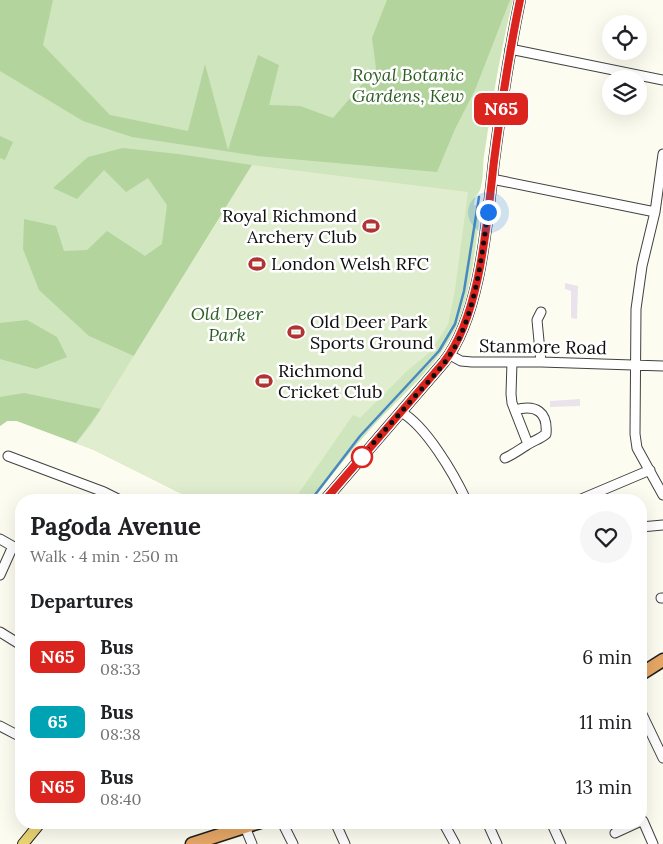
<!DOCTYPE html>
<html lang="en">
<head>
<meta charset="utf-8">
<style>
	:root { --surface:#fff; --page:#f6f6f6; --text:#202124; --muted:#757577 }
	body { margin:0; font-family:Lora,serif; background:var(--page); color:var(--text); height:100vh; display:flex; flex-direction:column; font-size:19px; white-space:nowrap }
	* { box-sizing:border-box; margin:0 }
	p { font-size:16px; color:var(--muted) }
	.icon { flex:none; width:28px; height:28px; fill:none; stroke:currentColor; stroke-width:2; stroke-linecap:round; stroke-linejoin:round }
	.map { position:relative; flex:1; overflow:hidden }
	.drawer { position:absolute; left:15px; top:494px; width:632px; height:335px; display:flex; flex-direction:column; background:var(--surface); border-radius:20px; box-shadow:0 5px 20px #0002 }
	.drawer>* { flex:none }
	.badge { padding:0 10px; border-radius:8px; font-size:18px; line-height:32px }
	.tools { position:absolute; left:602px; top:15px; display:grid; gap:10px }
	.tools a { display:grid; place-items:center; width:45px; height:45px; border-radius:50%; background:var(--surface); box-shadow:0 5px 20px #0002; font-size:25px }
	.you { position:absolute; width:25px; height:25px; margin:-12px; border:4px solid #fff; border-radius:50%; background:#1a73e8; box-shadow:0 0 0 8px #1a73e833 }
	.map>.badge { position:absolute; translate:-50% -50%; box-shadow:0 0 0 2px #fff }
	h2 { padding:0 15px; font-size:19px; line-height:45px }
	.round { display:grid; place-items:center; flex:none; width:52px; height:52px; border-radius:26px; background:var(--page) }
	.head { display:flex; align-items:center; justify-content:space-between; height:85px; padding:0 15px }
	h1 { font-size:24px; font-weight:700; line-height:38px }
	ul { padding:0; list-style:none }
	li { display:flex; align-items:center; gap:15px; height:65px; padding:0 15px }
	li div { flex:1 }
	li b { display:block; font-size:19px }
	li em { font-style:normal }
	li .badge { min-width:55px; font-weight:700; text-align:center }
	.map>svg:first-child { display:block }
	.industrial { fill:#ebe3ec }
	.green { fill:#cfe5bd }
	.forest { fill:#b3d49d }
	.pitch { fill:#e0edce }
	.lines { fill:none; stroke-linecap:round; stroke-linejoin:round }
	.stream { stroke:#488ac0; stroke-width:2.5 }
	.minor-casing { stroke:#414141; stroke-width:11 }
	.major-casing { stroke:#1f1f1f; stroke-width:12 }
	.highway-casing { stroke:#1f1f1f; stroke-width:15 }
	.minor { stroke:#fff; stroke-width:9 }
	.major { stroke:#ebd473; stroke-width:10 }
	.highway { stroke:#e6a766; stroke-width:12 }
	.line-casing { stroke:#fff; stroke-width:11 }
	.line { stroke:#dc241f; stroke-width:8 }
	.walk { stroke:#0e0e0e; stroke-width:5; stroke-dasharray:0 9 }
	.stop-dot { fill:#fff; stroke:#dc241f; stroke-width:2.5 }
	.labels { text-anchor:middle; stroke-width:5; stroke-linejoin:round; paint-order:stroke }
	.park-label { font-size:18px; font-style:italic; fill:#2d5f24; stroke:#fff }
	.poi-label { font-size:18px; fill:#0e0e0e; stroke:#fff; text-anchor:start }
	.street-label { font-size:18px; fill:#0e0e0e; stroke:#fff }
</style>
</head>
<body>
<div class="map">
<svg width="663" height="844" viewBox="0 0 663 844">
	<rect width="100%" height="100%" fill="#fdfcf0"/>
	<!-- industrial -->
	<path class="industrial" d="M565 283 578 286 577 319 571 318V291L565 289Z
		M580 399V406L550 407V401Z"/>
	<!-- green -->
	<path class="green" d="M0 0H513C500 52 492 104 484 156 482 168 485 189 475 197L474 205 481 207C475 246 472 289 457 325 439 365 404 393 375 424 353 448 333 474 312 500H252L245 496 194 500 94 450 17 421H7L0 426Z"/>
	<!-- forest -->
	<path class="forest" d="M0 0H53L43 45 110 115 188 131 205 64 228 150 258 55 279 65 269 105 300 106 333 118 376 68 372 38 387 0H510L475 90 455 129 437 172 257 156 132 137 83 121 0 71Z
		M0 136 13 142 5 160 0 158Z
		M123 148 178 154 252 165 134 356 89 336 39 290 23 249 24 219 56 226 64 251 87 250 107 231 145 256 162 244 167 205 148 178 126 192 104 170 77 199 53 188 88 157Z
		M27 320 57 337 67 357 36 369 0 359V323Z
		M24 393 101 409 76 443 17 421H7L0 426V397Z"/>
	<!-- pitch -->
	<path class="pitch" d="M252 165 468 192 455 290 448 325 429 353 407 371 360 418 353 415 294 500H252L245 496 243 500H194L95 450 76 443 91 425Z"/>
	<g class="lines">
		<!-- stream -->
		<path class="stream" d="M311 500 360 436 439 351 455 324 464 291 479 197"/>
		<!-- minor casing -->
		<g class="minor-casing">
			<path id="minor" d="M510 49 663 80
				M663 154 655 212 642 266 636 309 635 434 637 448 663 495
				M492 179 655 212
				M541 312 537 320 541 362
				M450 355 461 361 472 362H541L663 366
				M512 362 511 394 512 403 528 444
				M401 412C426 426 454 474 466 500
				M8 456 104 492 120 500
				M505 458C514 454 519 450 527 445 533 441 540 439 546 434 548 412 536 404 515 410
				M579 500 650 470
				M641 527 663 525
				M0 539 21 551
				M0 575 13 546
				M661 598H663
				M0 632 21 645
				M641 712 663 758
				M0 726 21 737
				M282 822 293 844
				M335 822 345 844
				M443 822 455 844
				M487 822 497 844
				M551 822 561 844
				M641 822 643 821 653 844
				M245 827 252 844
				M615 833 639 822"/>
		</g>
		<!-- major casing -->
		<g class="major-casing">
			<path id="major" d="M325 500 444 362C481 315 487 220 494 161 501 107 509 53 520 0
				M23 844 41 822"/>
		</g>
		<!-- highway casing -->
		<g class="highway-casing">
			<path id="highway" d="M641 674 663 660
				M192 844 260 822"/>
		</g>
		<!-- minor -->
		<use href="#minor" class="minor"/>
		<!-- major -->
		<use href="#major" class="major"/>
		<!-- highway -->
		<use href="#highway" class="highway"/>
	</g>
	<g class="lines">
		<!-- line casing -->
		<g class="line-casing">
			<path id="line" d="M325 500 444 362C481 315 487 220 494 161 501 107 509 53 520 0"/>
		</g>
		<!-- line -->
		<use href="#line" class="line"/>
		<!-- walk -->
		<path class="walk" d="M362 457 359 460C378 437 398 416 417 394 433 377 449 360 459 339 477 300 482 254 488 212"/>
	</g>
	<!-- icons -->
	<defs>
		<g id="stadium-bare" transform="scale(1.35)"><path d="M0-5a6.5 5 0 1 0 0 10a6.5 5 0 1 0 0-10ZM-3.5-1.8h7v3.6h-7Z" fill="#b03433" stroke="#fff" stroke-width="2.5" paint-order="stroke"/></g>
	</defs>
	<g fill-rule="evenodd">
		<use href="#stadium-bare" x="371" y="226"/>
		<use href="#stadium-bare" x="257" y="264"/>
		<use href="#stadium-bare" x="296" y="332"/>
		<use href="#stadium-bare" x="264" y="381"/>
	</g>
	<!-- markers -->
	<circle class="stop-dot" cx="362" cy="457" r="10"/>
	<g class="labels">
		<!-- park labels -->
		<g class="park-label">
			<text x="408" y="81">Royal Botanic<tspan x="408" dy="21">Gardens, Kew</tspan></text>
			<text x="227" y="320">Old Deer<tspan x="227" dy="21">Park</tspan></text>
		</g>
		<!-- poi labels -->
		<g class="poi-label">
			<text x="357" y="222" text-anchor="end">Royal Richmond<tspan x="357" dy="21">Archery Club</tspan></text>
			<text x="271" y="270">London Welsh RFC</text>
			<text x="310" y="328">Old Deer Park<tspan x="310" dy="21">Sports Ground</tspan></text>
			<text x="278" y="377">Richmond<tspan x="278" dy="21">Cricket Club</tspan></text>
		</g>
		<!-- street labels -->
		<g class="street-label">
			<text transform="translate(543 347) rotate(1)" y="6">Stanmore Road</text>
		</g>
	</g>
</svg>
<div class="tools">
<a><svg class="icon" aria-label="locate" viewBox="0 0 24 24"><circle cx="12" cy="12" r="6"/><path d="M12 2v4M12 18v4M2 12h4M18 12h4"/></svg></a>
<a><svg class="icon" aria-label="layers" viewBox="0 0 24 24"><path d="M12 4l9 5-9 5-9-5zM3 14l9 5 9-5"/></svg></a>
</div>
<div class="you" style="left:488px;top:212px"></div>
<b class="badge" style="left:501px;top:109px;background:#dc241f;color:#fff">N65</b>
<section class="drawer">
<div class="head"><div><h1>Pagoda Avenue</h1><p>Walk · 4 min · 250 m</p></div><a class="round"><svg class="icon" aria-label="heart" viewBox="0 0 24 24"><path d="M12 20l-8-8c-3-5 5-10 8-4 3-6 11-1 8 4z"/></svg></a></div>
<h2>Departures</h2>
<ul>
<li><span class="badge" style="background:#dc241f;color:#fff">N65</span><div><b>Bus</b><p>08:33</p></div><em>6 min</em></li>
<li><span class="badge" style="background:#00a3b4;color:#fff">65</span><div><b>Bus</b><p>08:38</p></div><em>11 min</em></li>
<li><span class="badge" style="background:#dc241f;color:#fff">N65</span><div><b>Bus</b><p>08:40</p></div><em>13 min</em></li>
</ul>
</section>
</div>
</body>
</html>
